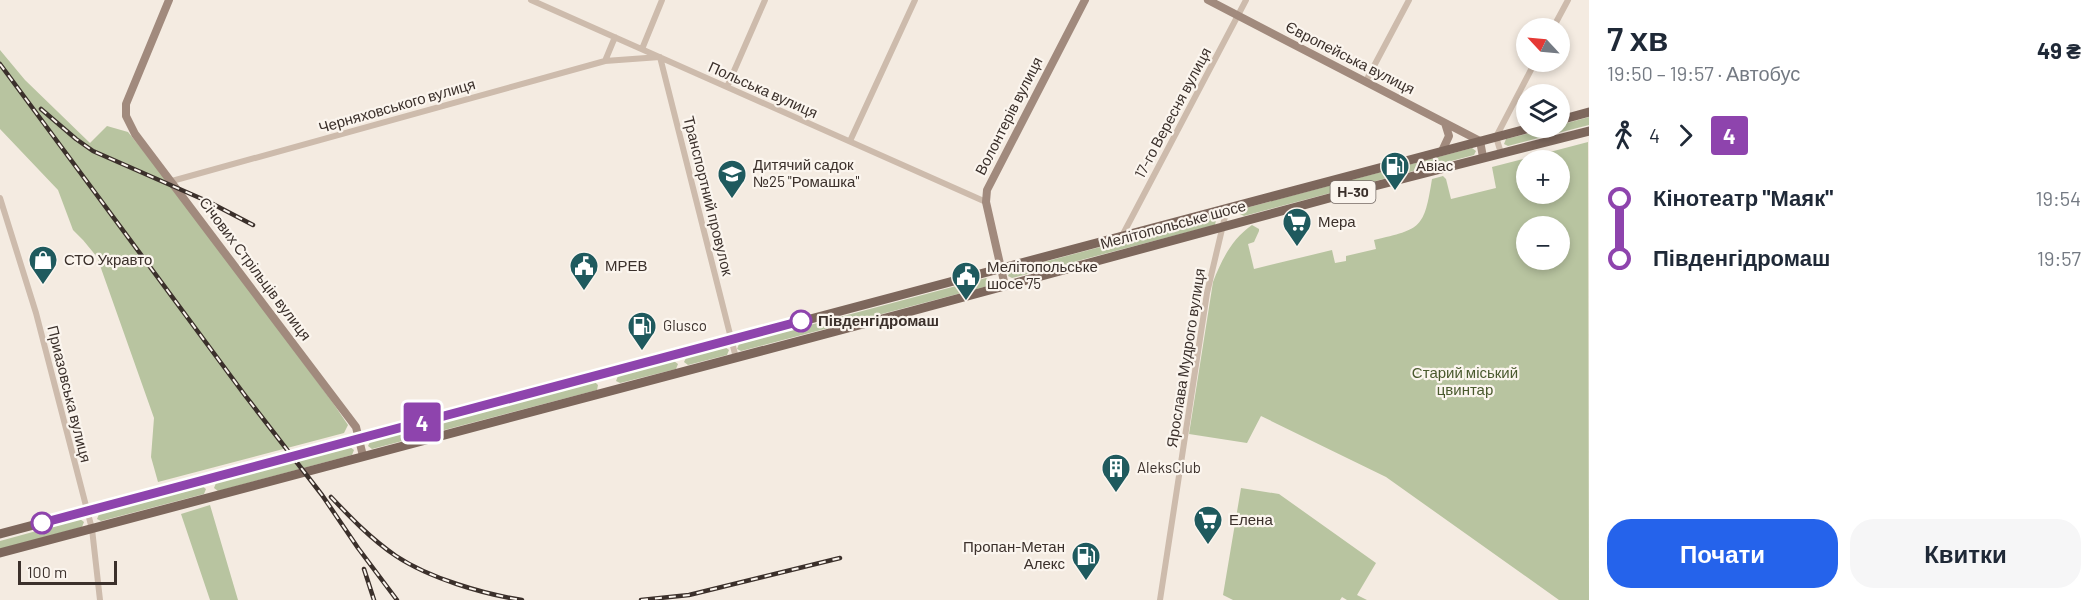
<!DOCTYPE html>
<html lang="uk">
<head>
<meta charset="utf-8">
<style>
	:root { --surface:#fff; --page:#f6f6f7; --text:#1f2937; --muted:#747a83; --accent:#2563eb }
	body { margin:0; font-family:Barlow,sans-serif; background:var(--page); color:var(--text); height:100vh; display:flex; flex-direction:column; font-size:22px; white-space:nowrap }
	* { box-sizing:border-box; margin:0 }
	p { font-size:20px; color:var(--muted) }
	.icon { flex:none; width:33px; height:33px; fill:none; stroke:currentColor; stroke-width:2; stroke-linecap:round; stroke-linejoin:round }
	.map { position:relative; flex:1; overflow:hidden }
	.sheet { display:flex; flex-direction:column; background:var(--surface); width:510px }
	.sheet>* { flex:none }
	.badge { padding:0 12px; border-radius:4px; font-size:21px; line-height:39px }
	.needle { width:39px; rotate:296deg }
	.tools { position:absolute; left:1516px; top:18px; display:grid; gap:12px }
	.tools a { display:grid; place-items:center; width:54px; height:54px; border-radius:50%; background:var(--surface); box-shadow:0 3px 9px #0003; font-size:30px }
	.scale { position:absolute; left:18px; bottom:15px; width:99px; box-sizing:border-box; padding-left:6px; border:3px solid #3b302b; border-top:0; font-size:16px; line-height:21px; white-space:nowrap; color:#3b302b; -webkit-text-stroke:4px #fbf5ee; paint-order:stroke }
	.map>.badge { position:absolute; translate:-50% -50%; box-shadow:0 0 0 3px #fff }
	.legs { display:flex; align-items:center; gap:9px; height:66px; padding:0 18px; font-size:20px }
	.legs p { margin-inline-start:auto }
	.head { display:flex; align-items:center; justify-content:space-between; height:102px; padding:0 18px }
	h1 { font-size:33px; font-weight:600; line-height:45px }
	.action { display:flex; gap:12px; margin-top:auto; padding:12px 18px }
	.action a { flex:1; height:69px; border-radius:24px; background:var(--accent); color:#fff; font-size:24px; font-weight:600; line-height:69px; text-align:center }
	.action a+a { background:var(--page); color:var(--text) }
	ul { padding:0 18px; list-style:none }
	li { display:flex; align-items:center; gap:21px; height:60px; font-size:22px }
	li i { display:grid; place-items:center; width:9px; height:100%; margin:0 8px; background:currentColor }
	li i::after { content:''; width:15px; height:15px; margin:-8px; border:4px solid; border-radius:50%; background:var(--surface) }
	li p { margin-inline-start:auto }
	li:first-child i { background:linear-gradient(#0000 50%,currentColor 0) }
	li:last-child i { background:linear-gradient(currentColor 50%,#0000 0) }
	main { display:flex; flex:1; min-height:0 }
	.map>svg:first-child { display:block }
	.green { fill:#b8c4a0; fill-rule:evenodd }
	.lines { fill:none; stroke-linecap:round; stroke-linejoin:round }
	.street { stroke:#cdbbac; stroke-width:6 }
	.secondary { stroke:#a18a7d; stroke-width:8 }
	.primary { stroke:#7d675c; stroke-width:9 }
	.rail-casing { stroke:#3b302b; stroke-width:4.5 }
	.rail { stroke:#fbf5ee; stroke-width:2; stroke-dasharray:7; stroke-linecap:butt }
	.line-1-casing { stroke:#fff; stroke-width:14 }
	.line-1 { stroke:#8e44ad; stroke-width:9 }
	.stop-1-dot { fill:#fff; stroke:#8e44ad; stroke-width:3 }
	.labels { text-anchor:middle; stroke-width:4.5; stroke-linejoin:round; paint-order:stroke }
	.shield { fill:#fbf5ee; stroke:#756b66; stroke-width:1.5 }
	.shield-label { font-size:14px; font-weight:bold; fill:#3b302b }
	.street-label { font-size:15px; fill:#3b302b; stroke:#fbf5ee }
	.poi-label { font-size:15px; fill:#3b302b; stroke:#fbf5ee; text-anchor:start }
	.stop-label { font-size:15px; font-weight:bold; fill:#3b302b; stroke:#fbf5ee; text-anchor:start }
	.park-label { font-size:15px; fill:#4a5a2e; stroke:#fbf5ee }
</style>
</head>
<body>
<main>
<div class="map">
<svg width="1589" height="600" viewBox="0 0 1589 600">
	<rect width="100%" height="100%" fill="#f4ebe1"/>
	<!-- green -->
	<path class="green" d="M0 50 25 80 90 143 107 126 128 132 182 199 333 403 348 425 344 433 158 482 151 457 154 418 97 257 83 240 73 230 58 190 0 129Z
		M1589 117V125L1508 146 1504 144 1506 139 1549 128H1560V125Z
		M1588 142 1589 600H1559L1386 477 1261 416 1247 443 1189 434 1213 282C1222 259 1232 239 1252 225L1259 229V231L1254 242 1248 244 1254 269 1332 250 1335 263 1346 261V256L1376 249 1374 240C1422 229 1424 228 1432 179L1443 176 1446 179 1451 199 1496 188 1492 167ZM1527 160H1560V194H1527ZM1527 226H1560V260H1527Z
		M1472 148 1476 151 1474 155 1244 216 1240 214 1242 209Z
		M1213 217 1216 220 1215 225 1012 278 1008 276 1010 271Z
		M986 278 990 281 988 286 741 351 737 349 739 344Z
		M725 347 729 350 727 355 688 365 684 362 686 358Z
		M674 361 678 364 676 369 620 383 616 381 618 376Z
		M595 382 598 385 597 390 372 449 368 446 370 442Z
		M350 447 354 450 352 455 218 491 214 488 216 483Z
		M202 486 206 489 204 494 101 521 97 519 99 514Z
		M1241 488 1279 494 1376 563 1357 595 1367 600H1347L1342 597 1340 600H1233L1223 595Z
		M210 505 238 600H210L181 514Z
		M80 519 84 522 82 527 0 549V541Z"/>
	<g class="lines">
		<!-- street -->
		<path class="street" d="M531 0 986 202
			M1553 28 1568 0
			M642 49 662 0
			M605 61 660 57 736 358
			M1366 81 1409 0
			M727 87 765 0
			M850 141 915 0
			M1501 153 1496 137 1535 62
			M172 181 605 61 615 37
			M0 198 36 313 92 529 100 600
			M1122 236 1246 0
			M1160 600 1207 293 1227 208"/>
		<!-- secondary -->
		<path class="secondary" d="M169 0 126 104V116L135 134 356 427 363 456
			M1208 0 1480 141 1483 157
			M1442 151 1449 136 1445 123
			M1005 286 986 202 987 190 1085 0"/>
		<!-- primary -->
		<path class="primary" d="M1560 120 1589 112
			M0 534 1530 128
			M0 553 912 311 1359 190 1589 131"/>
		<!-- rail casing -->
		<g class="rail-casing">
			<path id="rail" d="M0 64 244 394 322 495 358 548 397 600
				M41 109 76 139 93 151 209 202 253 225
				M331 497C351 518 371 539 396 556 429 578 483 594 522 600
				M364 569 374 600
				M641 600 689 595 840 558"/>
		</g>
		<!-- rail -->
		<use href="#rail" class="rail"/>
	</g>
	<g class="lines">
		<!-- line-1 casing -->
		<g class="line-1-casing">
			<path id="line-1" d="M42 523 801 321"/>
		</g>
		<!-- line-1 -->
		<use href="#line-1" class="line-1"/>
	</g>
	<!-- icons -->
	<defs>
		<g id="fuel-pin" transform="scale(1.5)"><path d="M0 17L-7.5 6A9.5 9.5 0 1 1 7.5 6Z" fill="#1f5a5e" stroke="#fbf5ee"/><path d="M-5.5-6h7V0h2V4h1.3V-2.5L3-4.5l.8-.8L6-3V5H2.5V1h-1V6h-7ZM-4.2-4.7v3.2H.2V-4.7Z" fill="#fff"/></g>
		<g id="school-pin" transform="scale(1.5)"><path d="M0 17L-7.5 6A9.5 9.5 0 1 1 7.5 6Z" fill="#1f5a5e" stroke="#fbf5ee"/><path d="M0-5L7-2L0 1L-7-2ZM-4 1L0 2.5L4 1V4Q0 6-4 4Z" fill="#fff"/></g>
		<g id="supermarket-pin" transform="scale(1.5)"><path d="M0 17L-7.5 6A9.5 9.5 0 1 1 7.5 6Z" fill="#1f5a5e" stroke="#fbf5ee"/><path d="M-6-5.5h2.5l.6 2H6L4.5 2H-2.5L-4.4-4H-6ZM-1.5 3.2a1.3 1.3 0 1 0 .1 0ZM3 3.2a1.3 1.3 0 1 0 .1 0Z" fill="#fff"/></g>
		<g id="shop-pin" transform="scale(1.5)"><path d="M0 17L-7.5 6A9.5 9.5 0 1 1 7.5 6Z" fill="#1f5a5e" stroke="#fbf5ee"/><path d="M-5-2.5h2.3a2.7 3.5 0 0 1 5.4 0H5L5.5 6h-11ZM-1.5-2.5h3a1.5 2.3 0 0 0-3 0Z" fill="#fff"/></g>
		<g id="civic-pin" transform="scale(1.5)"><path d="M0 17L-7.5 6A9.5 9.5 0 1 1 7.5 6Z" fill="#1f5a5e" stroke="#fbf5ee"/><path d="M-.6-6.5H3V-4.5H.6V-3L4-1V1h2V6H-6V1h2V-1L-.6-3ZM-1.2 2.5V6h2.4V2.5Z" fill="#fff"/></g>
		<g id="building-pin" transform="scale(1.5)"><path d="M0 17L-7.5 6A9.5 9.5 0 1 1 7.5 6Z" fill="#1f5a5e" stroke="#fbf5ee"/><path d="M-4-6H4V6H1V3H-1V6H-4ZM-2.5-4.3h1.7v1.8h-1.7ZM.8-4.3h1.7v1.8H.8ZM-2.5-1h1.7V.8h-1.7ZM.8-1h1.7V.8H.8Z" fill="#fff"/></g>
	</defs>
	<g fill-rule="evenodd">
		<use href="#fuel-pin" x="1395" y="166"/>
		<use href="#school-pin" x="732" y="174"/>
		<use href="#supermarket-pin" x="1297" y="222"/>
		<use href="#shop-pin" x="43" y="260"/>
		<use href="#civic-pin" x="584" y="266"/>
		<use href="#civic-pin" x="966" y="276"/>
		<use href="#fuel-pin" x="642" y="326"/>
		<use href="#building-pin" x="1116" y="468"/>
		<use href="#supermarket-pin" x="1208" y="520"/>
		<use href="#fuel-pin" x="1086" y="556"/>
	</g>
	<!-- markers -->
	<g class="stop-1-dot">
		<circle cx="801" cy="321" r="10"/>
		<circle cx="42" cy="523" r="10"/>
	</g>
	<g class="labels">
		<!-- shield labels -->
		<rect class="shield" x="1330.5" y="181" width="45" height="22" rx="4.5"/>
		<g class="shield-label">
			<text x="1353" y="197">Н-30</text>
		</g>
		<!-- street labels -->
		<g class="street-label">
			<text transform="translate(1350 58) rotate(27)" y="5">Європейська вулиця</text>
			<text transform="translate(763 90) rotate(24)" y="5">Польська вулиця</text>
			<text transform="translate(397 106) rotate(-16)" y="5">Черняховського вулиця</text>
			<text transform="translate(1173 113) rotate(-62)" y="5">17-го Вересня вулиця</text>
			<text transform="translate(1009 116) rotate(-63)" y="5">Волонтерів вулиця</text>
			<text transform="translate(708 196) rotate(76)" y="5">Транспортний провулок</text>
			<text transform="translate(1173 225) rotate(-15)" y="5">Мелітопольське шосе</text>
			<text transform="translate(255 269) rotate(53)" y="5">Січових Стрільців вулиця</text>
			<text transform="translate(1186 358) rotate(-81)" y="5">Ярослава Мудрого вулиця</text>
			<text transform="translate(69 394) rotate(76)" y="5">Приазовська вулиця</text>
		</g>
		<!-- poi labels -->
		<g class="poi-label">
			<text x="753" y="170">Дитячий садок<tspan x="753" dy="17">№25 "Ромашка"</tspan></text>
			<text x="1416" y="171">Авіас</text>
			<text x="1318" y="227">Мера</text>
			<text x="64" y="265">СТО Укравто</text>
			<text x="605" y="271">МРЕВ</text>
			<text x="987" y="272">Мелітопольське<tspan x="987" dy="17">шосе 75</tspan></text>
			<text x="663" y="331">Glusco</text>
			<text x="1137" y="473">AleksClub</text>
			<text x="1229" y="525">Елена</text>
			<text x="1065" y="552" text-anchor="end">Пропан-Метан<tspan x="1065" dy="17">Алекс</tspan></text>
		</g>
		<!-- stop labels -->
		<g class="stop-label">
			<text x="818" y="326">Південгідромаш</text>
		</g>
		<!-- park labels -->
		<g class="park-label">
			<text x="1465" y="378">Старий міський<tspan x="1465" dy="17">цвинтар</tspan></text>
		</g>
	</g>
</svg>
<div class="tools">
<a><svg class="needle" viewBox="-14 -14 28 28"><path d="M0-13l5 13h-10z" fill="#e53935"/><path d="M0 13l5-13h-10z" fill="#747a83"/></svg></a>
<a><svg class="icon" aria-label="layers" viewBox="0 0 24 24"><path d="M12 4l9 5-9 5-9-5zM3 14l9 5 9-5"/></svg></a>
<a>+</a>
<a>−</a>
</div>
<div class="scale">100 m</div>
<b class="badge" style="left:422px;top:422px;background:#8e44ad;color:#fff">4</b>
</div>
<section class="sheet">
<div class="head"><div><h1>7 хв</h1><p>19:50 – 19:57 · Автобус</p></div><b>49 ₴</b></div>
<div class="legs"><svg class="icon" aria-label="walk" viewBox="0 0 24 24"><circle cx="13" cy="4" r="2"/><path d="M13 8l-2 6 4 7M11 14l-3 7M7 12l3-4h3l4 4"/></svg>4<svg class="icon" aria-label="forward" viewBox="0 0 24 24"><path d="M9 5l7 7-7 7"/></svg><b class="badge" style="background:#8e44ad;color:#fff">4</b></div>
<ul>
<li><i style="color:#8e44ad"></i><b>Кінотеатр &quot;Маяк&quot;</b><p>19:54</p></li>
<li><i style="color:#8e44ad"></i><b>Південгідромаш</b><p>19:57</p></li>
</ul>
<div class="action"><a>Почати</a><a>Квитки</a></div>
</section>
</main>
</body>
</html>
